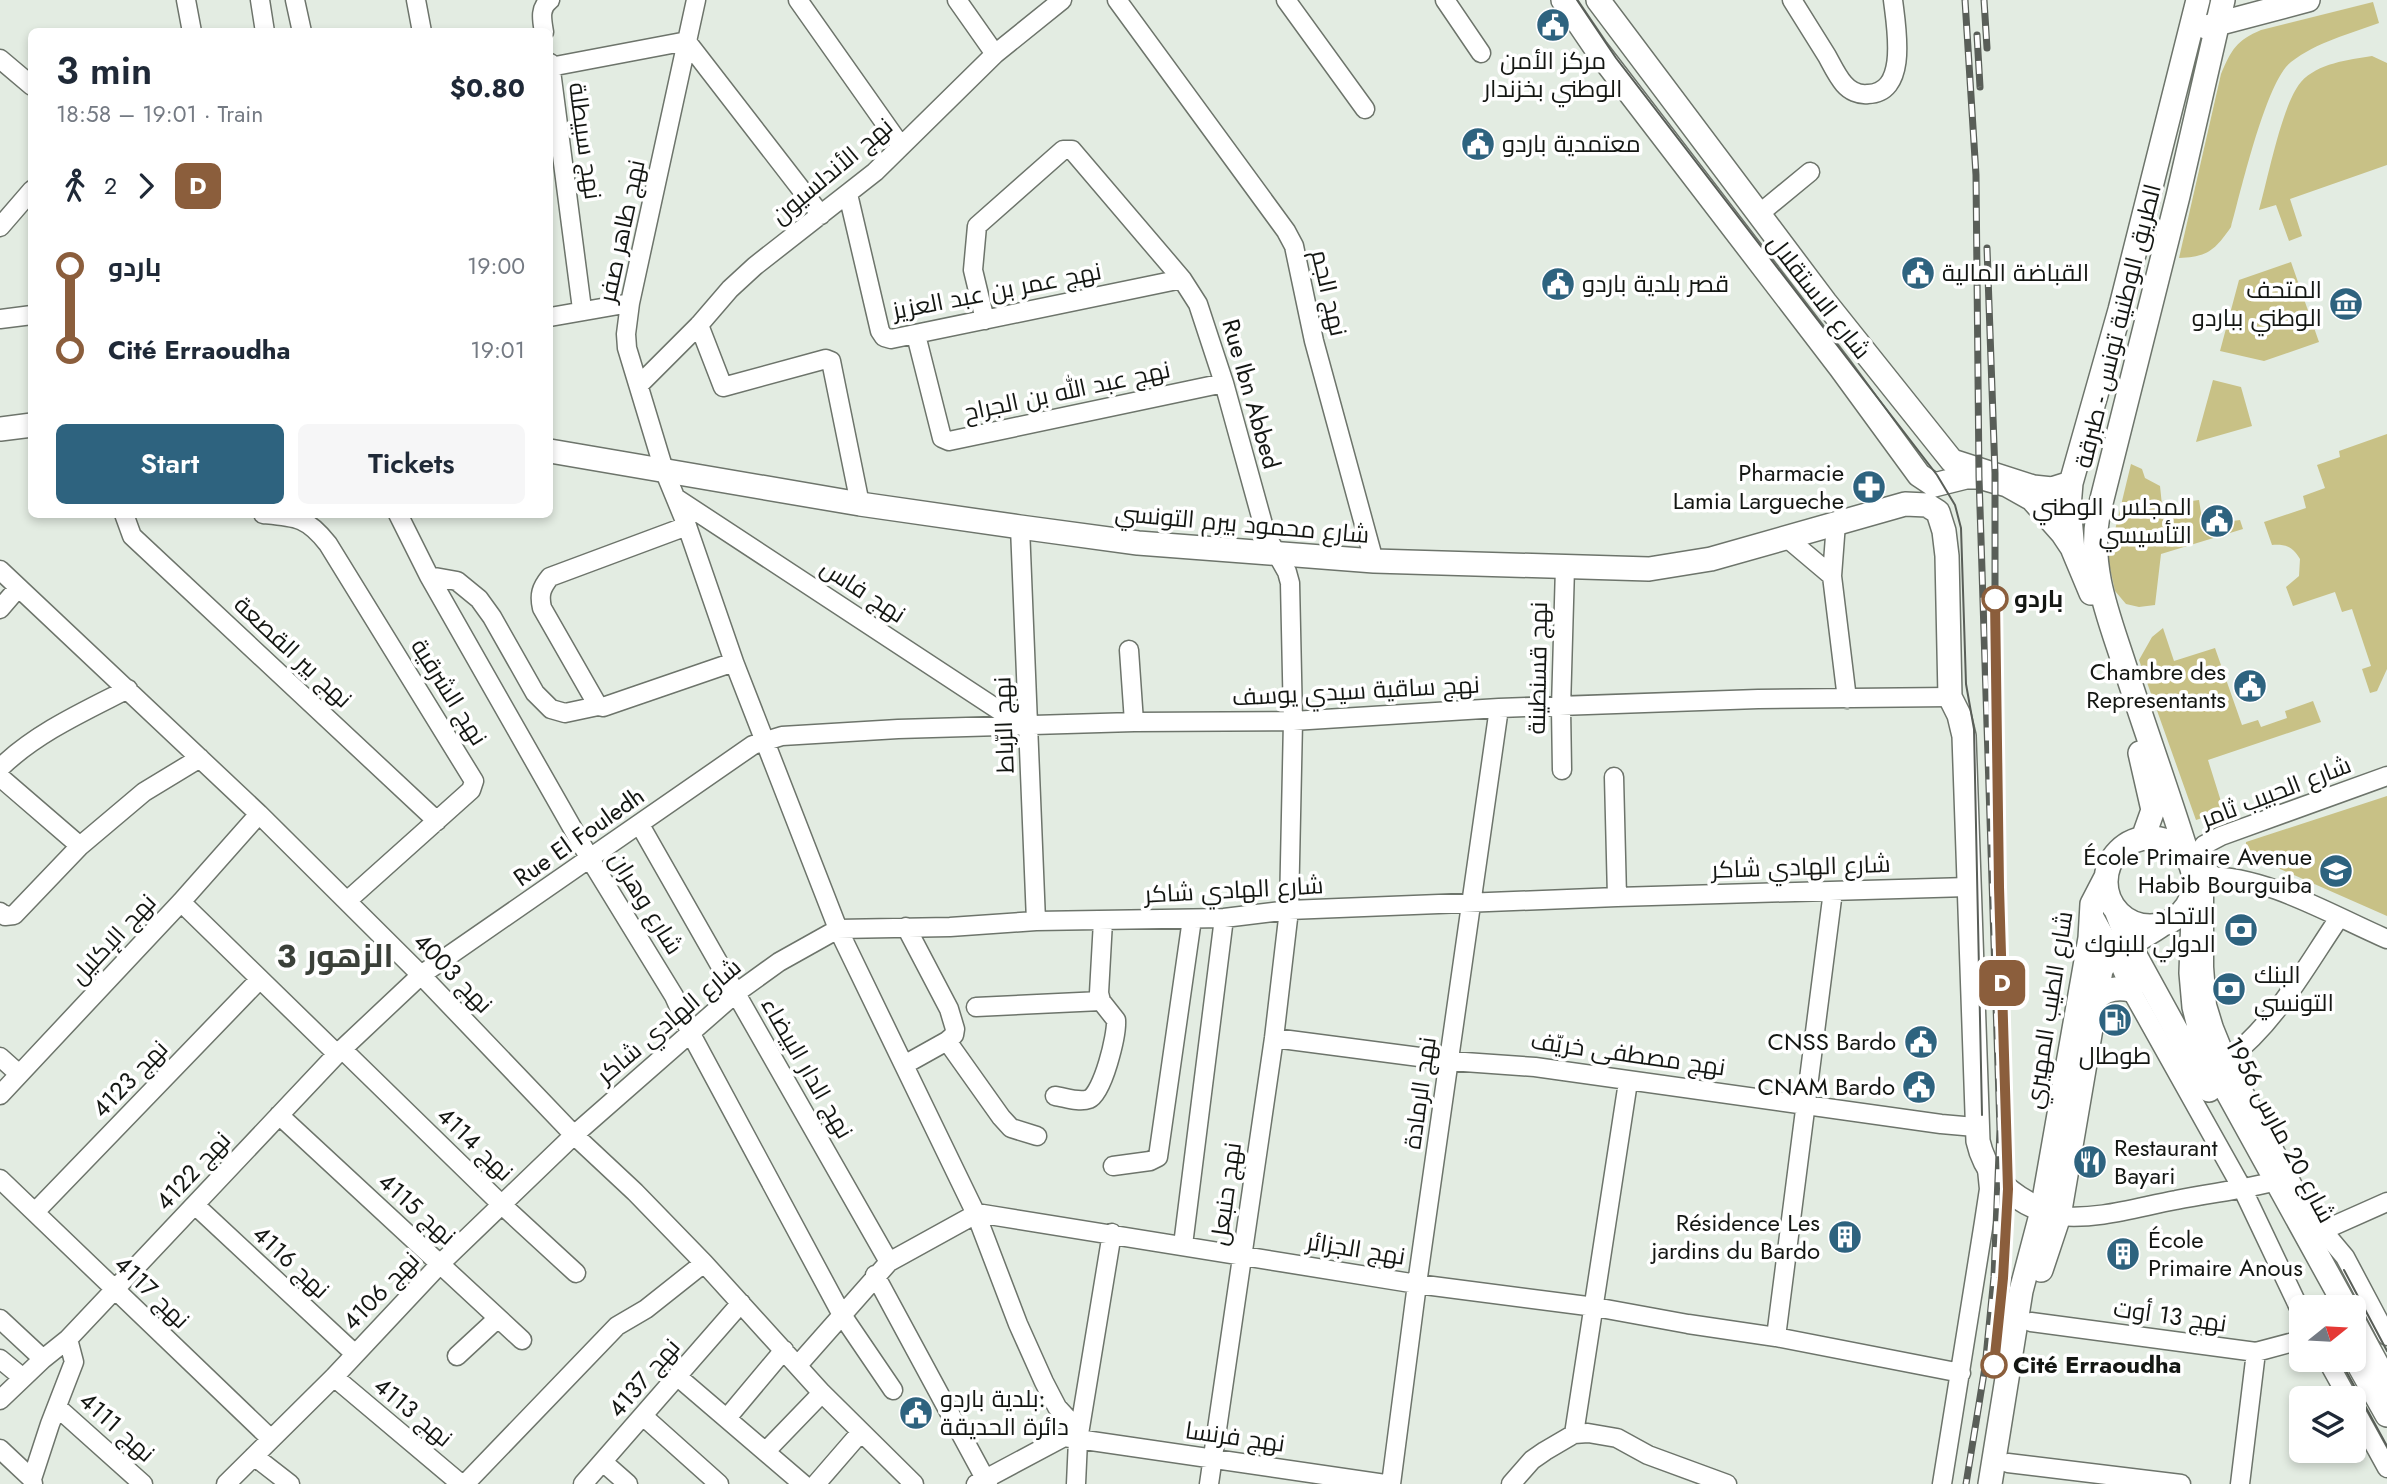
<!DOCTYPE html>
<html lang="en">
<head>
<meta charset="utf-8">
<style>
	:root { --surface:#fff; --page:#f6f6f7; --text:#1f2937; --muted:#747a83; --accent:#2e637f }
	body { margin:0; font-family:Jost,Cairo,sans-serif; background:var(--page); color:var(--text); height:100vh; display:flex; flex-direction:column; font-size:26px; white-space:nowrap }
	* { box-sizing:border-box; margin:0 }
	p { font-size:23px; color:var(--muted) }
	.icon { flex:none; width:38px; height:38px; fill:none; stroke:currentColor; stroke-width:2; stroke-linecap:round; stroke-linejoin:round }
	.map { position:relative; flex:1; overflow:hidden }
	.side { position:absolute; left:28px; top:28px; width:525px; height:490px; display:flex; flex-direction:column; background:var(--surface); border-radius:10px; box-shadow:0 4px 10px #0003 }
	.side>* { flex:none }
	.badge { padding:0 14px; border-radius:10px; font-size:24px; line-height:46px }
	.needle { width:46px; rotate:72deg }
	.buttons { position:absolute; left:2289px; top:1295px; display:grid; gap:14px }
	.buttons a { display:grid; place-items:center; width:77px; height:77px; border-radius:10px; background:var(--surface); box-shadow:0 4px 10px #0003; font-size:35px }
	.map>.badge { position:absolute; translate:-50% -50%; box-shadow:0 0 0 4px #fff }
	.legs { display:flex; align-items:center; gap:10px; height:77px; padding:0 28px; font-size:23px }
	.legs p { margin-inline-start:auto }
	.summary { display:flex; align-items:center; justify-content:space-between; height:119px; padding:0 28px }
	h1 { font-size:38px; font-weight:600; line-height:52px }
	.action { display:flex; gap:14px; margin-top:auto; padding:14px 28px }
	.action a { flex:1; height:80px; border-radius:10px; background:var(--accent); color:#fff; font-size:28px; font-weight:600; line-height:80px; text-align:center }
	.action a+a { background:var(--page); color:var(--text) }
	ul { padding:0 28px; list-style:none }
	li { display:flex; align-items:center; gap:24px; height:84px; font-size:26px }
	li i { display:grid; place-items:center; width:10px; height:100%; margin:0 9px; background:currentColor }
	li i::after { content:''; width:18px; height:18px; margin:-9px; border:5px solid; border-radius:50%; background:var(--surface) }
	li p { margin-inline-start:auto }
	li:first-child i { background:linear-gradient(#0000 50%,currentColor 0) }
	li:last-child i { background:linear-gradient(currentColor 50%,#0000 0) }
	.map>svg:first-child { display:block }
	.green { fill:#c8c186 }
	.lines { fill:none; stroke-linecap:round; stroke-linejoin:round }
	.minor-casing { stroke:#6d746b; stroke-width:21 }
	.major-casing { stroke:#6d746b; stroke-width:26 }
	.minor { stroke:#fff; stroke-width:18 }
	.major { stroke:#fff; stroke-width:23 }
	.tram { stroke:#595e58; stroke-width:2 }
	.rail-casing { stroke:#595e58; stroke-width:7 }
	.rail { stroke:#fff; stroke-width:4.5; stroke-dasharray:13; stroke-linecap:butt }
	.line-1-casing { stroke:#fff; stroke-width:16 }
	.line-1 { stroke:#8b5e3c; stroke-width:10 }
	.stop-1-dot { fill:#fff; stroke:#8b5e3c; stroke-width:3.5 }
	.labels { text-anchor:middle; stroke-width:7; stroke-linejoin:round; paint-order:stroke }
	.poi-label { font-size:24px; fill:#141713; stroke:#fff; text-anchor:end }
	.street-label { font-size:24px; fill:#141713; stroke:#fff }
	.stop-label { font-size:24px; font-weight:bold; fill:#141713; stroke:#fff; text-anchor:start }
	.district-label { font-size:32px; font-weight:bold; fill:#3b4139; stroke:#fff }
</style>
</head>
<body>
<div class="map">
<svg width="2387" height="1484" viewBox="0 0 2387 1484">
	<rect width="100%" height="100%" fill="#e3ece2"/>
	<!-- green -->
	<path class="green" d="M2373 2 2379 23C2349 34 2317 42 2291 62 2266 81 2241 191 2231 227 2215 250 2208 257 2179 258L2221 74C2231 50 2237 40 2261 30Z
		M2372 56 2387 63V165L2290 199 2302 236 2289 241 2276 205 2259 210C2268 179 2282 104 2301 82 2318 63 2348 60 2372 56Z
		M2291 262 2319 342 2264 361 2220 351 2239 280Z
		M2213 380 2241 387 2252 426 2196 442Z
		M2387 434V669L2377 691 2370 693 2362 669 2371 666 2352 609 2342 612 2335 592 2293 606 2286 587 2299 576 2300 559C2293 547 2286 544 2272 545L2264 522 2306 508 2303 496 2325 488 2317 465 2340 457 2339 451Z
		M2131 464 2142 469 2145 478 2160 486 2162 505 2199 500 2203 525 2240 520 2243 529 2161 554 2155 605 2139 607 2126 604 2115 591 2108 559Z
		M2163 628 2174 661 2215 648 2242 725 2258 720 2261 727 2287 718 2285 711 2313 701 2321 722 2208 760 2224 811 2196 820 2139 660 2152 637Z
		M2387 796V916L2246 854V842Z"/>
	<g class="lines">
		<!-- minor casing -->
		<g class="minor-casing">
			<path id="minor" d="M186 0 192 32
				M260 0 265 32
				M295 0 302 32
				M416 0 422 32
				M696 0 630 303 626 334 627 348 664 470 687 526 734 662 838 929 976 1214 1018 1324 1044 1382 1057 1407 1079 1431
				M798 0 901 146
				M957 0 995 54
				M1117 0 1286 231 1294 246 1314 341 1374 561
				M1286 0 1365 109
				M1445 0 1481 53
				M1792 0C1804 19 1815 37 1827 56 1832 65 1837 76 1844 84 1850 91 1859 95 1868 94 1909 93 1896 26 1893 0
				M544 32C542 20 539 8 550 0
				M0 59 32 86
				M550 63 582 309
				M550 67 682 42 688 43 821 215
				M848 194 880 331 884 337 891 339 1182 279
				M1759 214 1810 172
				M0 227 32 190
				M550 317 630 303
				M0 319 32 315
				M985 320 973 270 977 226 1063 150H1072L1182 279 1198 304 1224 383 1266 535 1287 572 1290 583 1293 721 1289 910 1274 1038 1209 1484
				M699 325 723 387 826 359 831 361 860 504
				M916 335 942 438 949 441 1224 383
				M639 385 699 325 730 289 755 266 875 172 995 54 1062 0
				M676 498 1023 726
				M124 514 132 536 437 821
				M263 514C296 517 307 517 328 544L474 781 471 790 347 901
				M398 514 429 576 590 859 674 996 691 1034 842 1315 893 1390
				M1836 523 1832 576 1847 699
				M687 526 550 577C541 588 539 595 542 608L598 706 603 707 734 662
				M1020 527 1036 921
				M1787 538 1832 576
				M0 570 259 814 421 975 574 1135 635 1192 704 1263 822 1393 914 1484
				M429 576 457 581 479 599 492 617 535 693 551 709 565 713 598 706
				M0 609 18 588
				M1129 650 1134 722
				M0 768C36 733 83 712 128 689
				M1562 770 1561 708 1565 567
				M0 777 80 846 14 915 5 916 0 912
				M1614 777 1617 897
				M640 825 889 1262
				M80 846 144 792 200 758
				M2190 863 2204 845 2221 836 2387 776
				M2213 875 2204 894V967L2207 1005 2214 1028 2227 1060 2298 1195 2314 1220 2345 1257 2387 1336
				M2204 876C2266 875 2331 915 2387 939
				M181 902 337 1054
				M2092 908 2094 916 2115 954 2131 990 2243 1190 2301 1312
				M976 1007 1101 1001
				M1274 1038 1450 1061 1535 1067 1941 1124 1975 1127
				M947 1041 1001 1117 1011 1128 1037 1136
				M342 1049 501 1204 576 1273
				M0 1057 19 1074
				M2227 1060C2276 1023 2305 968 2339 918
				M904 1065 947 1041 954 1035 955 1029 949 1009 906 927
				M0 1095 181 902 259 814
				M1055 1096C1064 1097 1079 1103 1089 1099 1103 1093 1117 1035 1116 1020L1101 1001 1099 993 1103 921
				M279 1115 522 1340
				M1113 1166 1150 1161 1158 1157 1192 919
				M0 1179 271 1439
				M195 1205 355 1354
				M35 1212 260 979
				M2059 1216C2098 1220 2138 1207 2176 1200 2209 1193 2243 1190 2276 1181
				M2324 1230 2387 1202
				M1183 1245 1224 918
				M875 1275 988 1484
				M0 1319 43 1359
				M2031 1322 2256 1352 2301 1340
				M1776 1337 1833 891
				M457 1356 498 1318
				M0 1359 23 1378
				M2327 1360 2348 1398
				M798 1365 889 1262 976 1214H983L1417 1284 1595 1307 1688 1324 1776 1337 1961 1373
				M334 1377 461 1484
				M678 1377 803 1484
				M0 1400 43 1359 68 1339 337 1054 421 975 753 745 782 736 898 729 1134 722 1293 721 1499 708 1758 699 1950 697
				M57 1407 143 1484
				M2354 1408 2387 1468
				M643 1416 719 1484
				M727 1418 784 1350
				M1574 1434 1628 1082
				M0 1449 32 1479
				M766 1451 822 1393
				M254 1456 290 1484
				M603 1462 628 1484
				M2008 1463 2181 1484
				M33 1484 32 1479 50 1424 74 1362 68 1339
				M226 1484 334 1377 441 1263 574 1135 736 993 779 962 838 929 950 927 1036 921 1224 918 1289 910 1617 897 1968 887
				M465 1484 617 1326 646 1309 704 1263
				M583 1484 741 1303
				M816 1484 861 1432
				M976 1484 1064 1437 1385 1484
				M1076 1484 1078 1440 1112 1233
				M1391 1484 1417 1284 1499 708
				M1511 1484 1532 1460 1545 1451 1574 1434 1588 1433 1617 1438 1648 1455 1727 1484
				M1942 1484 1984 1222 1989 1189 1987 1169
				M2240 1484 2256 1352"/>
		</g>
		<!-- major casing -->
		<g class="major-casing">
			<path id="major" d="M1563 0 1597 50 1840 367 1919 475 1934 485 1966 477H1979L2007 485 2032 499 2063 534 2073 549
				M1598 0 1825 302 1952 461 2033 487 2052 489 2071 483
				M2206 27 2308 0
				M0 429 32 425
				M550 451 860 504 1020 527 1138 543 1374 561 1649 569 1711 559 1905 504 1927 505 1938 512 1944 531 1947 556 1950 697 1959 715 1964 736 1978 1141C1987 1182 2020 1204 2059 1216
				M2091 593 2073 550 2069 507 2071 483 2120 310 2198 0
				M2140 753 2153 810 2143 838
				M2106 882a44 44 0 1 1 88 0a44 44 0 1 1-88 0Z
				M2190 863C2170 798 2147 735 2126 670 2110 619 2088 570 2098 515L2178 196 2223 0
				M2194 886 2191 973 2194 1007 2203 1042 2224 1086 2346 1307
				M2116 910 2130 946 2209 1090
				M2095 1000C2104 989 2118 987 2131 990
				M2041 1270 2059 1216 2101 970C2111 950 2145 938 2163 924
				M2354 1322 2387 1383
				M2360 1367 2387 1415
				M1990 1484 2021 1291 2042 1211 2090 938 2092 904 2106 877"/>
		</g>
		<!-- minor -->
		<use href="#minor" class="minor"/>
		<!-- major -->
		<use href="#major" class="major"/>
		<!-- tram -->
		<path class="tram" d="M1577 0 1616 58 1937 475 1955 505 1961 528 1966 684 1974 729 1982 1115
			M2344 1270 2387 1351
			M2340 1360 2387 1446"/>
		<!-- rail casing -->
		<g class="rail-casing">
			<path id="rail" d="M1965 0 1976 175 1979 477 2000 1129 1994 1277 1985 1367 1966 1484
				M1984 0 1987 48
				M1977 35 1980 87
				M1987 248 1995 473V644"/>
		</g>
		<!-- rail -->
		<use href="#rail" class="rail"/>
	</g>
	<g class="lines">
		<!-- line-1 casing -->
		<g class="line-1-casing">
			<path id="line-1" d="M1994 1365 2003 1278 2008 1189 1999 887 1995 599"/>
		</g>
		<!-- line-1 -->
		<use href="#line-1" class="line-1"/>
	</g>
	<!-- icons -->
	<defs>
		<g id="civic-disc" transform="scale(1.75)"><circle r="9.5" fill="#2e637f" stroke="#fff"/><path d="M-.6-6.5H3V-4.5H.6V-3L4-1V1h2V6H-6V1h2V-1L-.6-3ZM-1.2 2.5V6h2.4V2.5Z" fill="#fff"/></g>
		<g id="museum-disc" transform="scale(1.75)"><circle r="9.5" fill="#2e637f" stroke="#fff"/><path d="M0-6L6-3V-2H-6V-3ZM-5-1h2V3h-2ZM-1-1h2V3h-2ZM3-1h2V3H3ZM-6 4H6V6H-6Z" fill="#fff"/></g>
		<g id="pharmacy-disc" transform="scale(1.75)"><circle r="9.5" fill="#2e637f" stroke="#fff"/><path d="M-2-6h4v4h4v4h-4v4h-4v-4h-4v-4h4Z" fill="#fff"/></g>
		<g id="school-disc" transform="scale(1.75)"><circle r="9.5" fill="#2e637f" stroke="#fff"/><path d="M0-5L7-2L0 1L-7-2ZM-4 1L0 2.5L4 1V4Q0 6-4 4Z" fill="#fff"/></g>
		<g id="bank-disc" transform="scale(1.75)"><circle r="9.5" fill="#2e637f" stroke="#fff"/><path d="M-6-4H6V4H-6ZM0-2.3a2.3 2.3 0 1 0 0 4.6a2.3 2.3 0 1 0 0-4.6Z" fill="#fff"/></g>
		<g id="fuel-disc" transform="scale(1.75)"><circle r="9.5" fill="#2e637f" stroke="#fff"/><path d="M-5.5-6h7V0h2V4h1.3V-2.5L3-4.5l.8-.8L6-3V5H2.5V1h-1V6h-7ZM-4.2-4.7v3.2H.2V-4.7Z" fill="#fff"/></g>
		<g id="restaurant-disc" transform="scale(1.75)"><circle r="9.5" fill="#2e637f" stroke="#fff"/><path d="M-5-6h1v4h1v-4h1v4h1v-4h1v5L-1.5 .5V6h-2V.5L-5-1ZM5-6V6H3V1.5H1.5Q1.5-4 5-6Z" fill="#fff"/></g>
		<g id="building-disc" transform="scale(1.75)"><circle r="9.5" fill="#2e637f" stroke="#fff"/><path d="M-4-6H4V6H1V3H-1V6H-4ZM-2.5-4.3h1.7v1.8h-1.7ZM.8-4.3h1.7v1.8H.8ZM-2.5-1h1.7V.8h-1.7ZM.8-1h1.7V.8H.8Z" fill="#fff"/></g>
	</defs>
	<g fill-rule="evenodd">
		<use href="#civic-disc" x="1553" y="25"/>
		<use href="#civic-disc" x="1478" y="144"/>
		<use href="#civic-disc" x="1918" y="273"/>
		<use href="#civic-disc" x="1558" y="284"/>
		<use href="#museum-disc" x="2346" y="304"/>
		<use href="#pharmacy-disc" x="1869" y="487"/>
		<use href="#civic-disc" x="2217" y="521"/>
		<use href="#civic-disc" x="2250" y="686"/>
		<use href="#school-disc" x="2336" y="871"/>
		<use href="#bank-disc" x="2241" y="930"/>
		<use href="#bank-disc" x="2229" y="989"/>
		<use href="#fuel-disc" x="2115" y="1020"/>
		<use href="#civic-disc" x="1921" y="1042"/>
		<use href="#civic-disc" x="1919" y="1087"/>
		<use href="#restaurant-disc" x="2090" y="1162"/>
		<use href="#building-disc" x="1845" y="1237"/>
		<use href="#building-disc" x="2123" y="1254"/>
		<use href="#civic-disc" x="916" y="1413"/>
	</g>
	<!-- markers -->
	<g class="stop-1-dot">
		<circle cx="1995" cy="599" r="12"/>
		<circle cx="1994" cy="1365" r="12"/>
	</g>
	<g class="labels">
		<!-- poi labels -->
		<g class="poi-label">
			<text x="1553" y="69" text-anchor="middle">مركز الأمن<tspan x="1553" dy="28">الوطني بخزندار</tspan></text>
			<text x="1502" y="152" text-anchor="start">معتمدية باردو</text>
			<text x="1942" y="281" text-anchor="start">القباضة المالية</text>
			<text x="1582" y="292" text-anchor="start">قصر بلدية باردو</text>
			<text x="2322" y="298">المتحف<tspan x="2322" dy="28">الوطني بباردو</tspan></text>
			<text x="1844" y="481">Pharmacie<tspan x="1844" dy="28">Lamia Largueche</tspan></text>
			<text x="2192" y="515">المجلس الوطني<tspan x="2192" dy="28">التأسيسي</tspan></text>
			<text x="2226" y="680">Chambre des<tspan x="2226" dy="28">Representants</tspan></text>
			<text x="2312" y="865">École Primaire Avenue<tspan x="2312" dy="28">Habib Bourguiba</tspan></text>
			<text x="2216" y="924">الاتحاد<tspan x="2216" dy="28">الدولي للبنوك</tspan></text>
			<text x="2254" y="983" text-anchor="start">البنك<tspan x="2254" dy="28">التونسي</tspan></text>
			<text x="1896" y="1050">CNSS Bardo</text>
			<text x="2115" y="1064" text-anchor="middle">طوطال</text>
			<text x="1895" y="1095">CNAM Bardo</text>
			<text x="2114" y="1156" text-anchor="start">Restaurant<tspan x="2114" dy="28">Bayari</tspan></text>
			<text x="1820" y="1231">Résidence Les<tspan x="1820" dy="28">jardins du Bardo</tspan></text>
			<text x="2148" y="1248" text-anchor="start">École<tspan x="2148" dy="28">Primaire Anous</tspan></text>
			<text x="940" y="1407" text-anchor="start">بلدية باردو:<tspan x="940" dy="28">دائرة الحديقة</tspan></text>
		</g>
		<!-- street labels -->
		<g class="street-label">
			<text transform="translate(585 141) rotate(82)" y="8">نهج سبيطلة</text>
			<text transform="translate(832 171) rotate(-40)" y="8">نهج الأندلسيون</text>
			<text transform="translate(622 231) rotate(-78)" y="8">نهج طاهر صفر</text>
			<text transform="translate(997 291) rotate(-11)" y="8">نهج عمر بن عبد العزيز</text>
			<text transform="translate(1329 293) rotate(77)" y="8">نهج الجم</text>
			<text transform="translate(1819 297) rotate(52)" y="8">شارع الاستقلال</text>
			<text transform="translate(2118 326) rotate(-76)" y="8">الطريق الوطنية تونس - طبرقة</text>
			<text transform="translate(1067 391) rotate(-12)" y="8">نهج عبد الله بن الجراح</text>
			<text transform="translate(1251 394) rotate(74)" y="8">Rue Ibn Abbed</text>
			<text transform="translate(1242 524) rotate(5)" y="8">شارع محمود بيرم التونسي</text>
			<text transform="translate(863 591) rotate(33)" y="8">نهج فاس</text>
			<text transform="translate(293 652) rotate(43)" y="8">نهج بير القصعة</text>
			<text transform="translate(1538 668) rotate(-89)" y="8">نهج قسنطينة</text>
			<text transform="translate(1356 691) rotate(-3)" y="8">نهج ساقية سيدي يوسف</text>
			<text transform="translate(449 692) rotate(58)" y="8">نهج الشرقية</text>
			<text transform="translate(1004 725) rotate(-92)" y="8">نهج الرّباط</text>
			<text transform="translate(2276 792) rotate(-21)" y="8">شارع الحبيب ثامر</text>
			<text transform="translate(579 837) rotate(-35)" y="8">Rue El Fouledh</text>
			<text transform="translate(1801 867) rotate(-2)" y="8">شارع الهادي شاكر</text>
			<text transform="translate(1234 890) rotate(-3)" y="8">شارع الهادي شاكر</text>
			<text transform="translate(646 903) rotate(58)" y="8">شارع وهران</text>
			<text transform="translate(113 939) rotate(-47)" y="8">نهج الإكليل</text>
			<text transform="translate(453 973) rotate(46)" y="8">نهج 4003</text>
			<text transform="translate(2049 1010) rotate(-81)" y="8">شارع الطيب المهيري</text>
			<text transform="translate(669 1021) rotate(-40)" y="8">شارع الهادي شاكر</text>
			<text transform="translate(1628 1054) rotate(8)" y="8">نهج مصطفى خريّف</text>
			<text transform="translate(807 1068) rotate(60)" y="8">نهج الدار البيضاء</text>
			<text transform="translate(130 1079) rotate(-46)" y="8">نهج 4123</text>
			<text transform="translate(1420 1093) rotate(-82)" y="8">نهج الرمادة</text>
			<text transform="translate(2280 1130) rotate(62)" y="8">شارع 20 مارس 1956</text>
			<text transform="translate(475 1144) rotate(44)" y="8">نهج 4114</text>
			<text transform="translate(193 1171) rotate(-47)" y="8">نهج 4122</text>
			<text transform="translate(1226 1194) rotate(-82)" y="8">نهج حنبعل</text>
			<text transform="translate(417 1209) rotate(42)" y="8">نهج 4115</text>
			<text transform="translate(1356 1249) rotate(9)" y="8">نهج الجزائر</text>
			<text transform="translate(291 1262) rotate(43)" y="8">نهج 4116</text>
			<text transform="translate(381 1291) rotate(-46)" y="8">نهج 4106</text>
			<text transform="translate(152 1292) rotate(44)" y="8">نهج 4117</text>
			<text transform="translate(2170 1316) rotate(8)" y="8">نهج 13 أوت</text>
			<text transform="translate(644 1378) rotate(-49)" y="8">نهج 4137</text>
			<text transform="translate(413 1412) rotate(40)" y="8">نهج 4113</text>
			<text transform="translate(117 1427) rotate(42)" y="8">نهج 4111</text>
			<text transform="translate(1235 1437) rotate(8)" y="8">نهج فرنسا</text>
		</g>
		<!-- stop labels -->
		<g class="stop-label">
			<text x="2014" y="607">باردو</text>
			<text x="2013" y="1373">Cité Erraoudha</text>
		</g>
		<!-- district labels -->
		<g class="district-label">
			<text x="335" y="967">الزهور 3</text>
		</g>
	</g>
</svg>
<div class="buttons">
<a><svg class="needle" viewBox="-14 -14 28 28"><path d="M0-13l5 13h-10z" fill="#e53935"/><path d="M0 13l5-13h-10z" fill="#747a83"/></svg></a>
<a><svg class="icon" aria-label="layers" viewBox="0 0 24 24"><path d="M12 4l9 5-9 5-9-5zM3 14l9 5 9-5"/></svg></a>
</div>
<b class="badge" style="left:2002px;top:983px;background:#8b5e3c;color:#fff">D</b>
<section class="side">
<div class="summary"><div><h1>3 min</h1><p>18:58 – 19:01 · Train</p></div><b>$0.80</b></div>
<div class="legs"><svg class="icon" aria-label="walk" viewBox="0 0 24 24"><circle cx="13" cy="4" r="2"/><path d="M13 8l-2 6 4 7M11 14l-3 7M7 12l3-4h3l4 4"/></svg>2<svg class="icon" aria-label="forward" viewBox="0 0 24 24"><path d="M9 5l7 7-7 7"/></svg><b class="badge" style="background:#8b5e3c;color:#fff">D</b></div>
<ul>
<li><i style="color:#8b5e3c"></i><b>باردو</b><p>19:00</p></li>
<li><i style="color:#8b5e3c"></i><b>Cité Erraoudha</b><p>19:01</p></li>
</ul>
<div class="action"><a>Start</a><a>Tickets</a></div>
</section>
</div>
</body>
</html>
